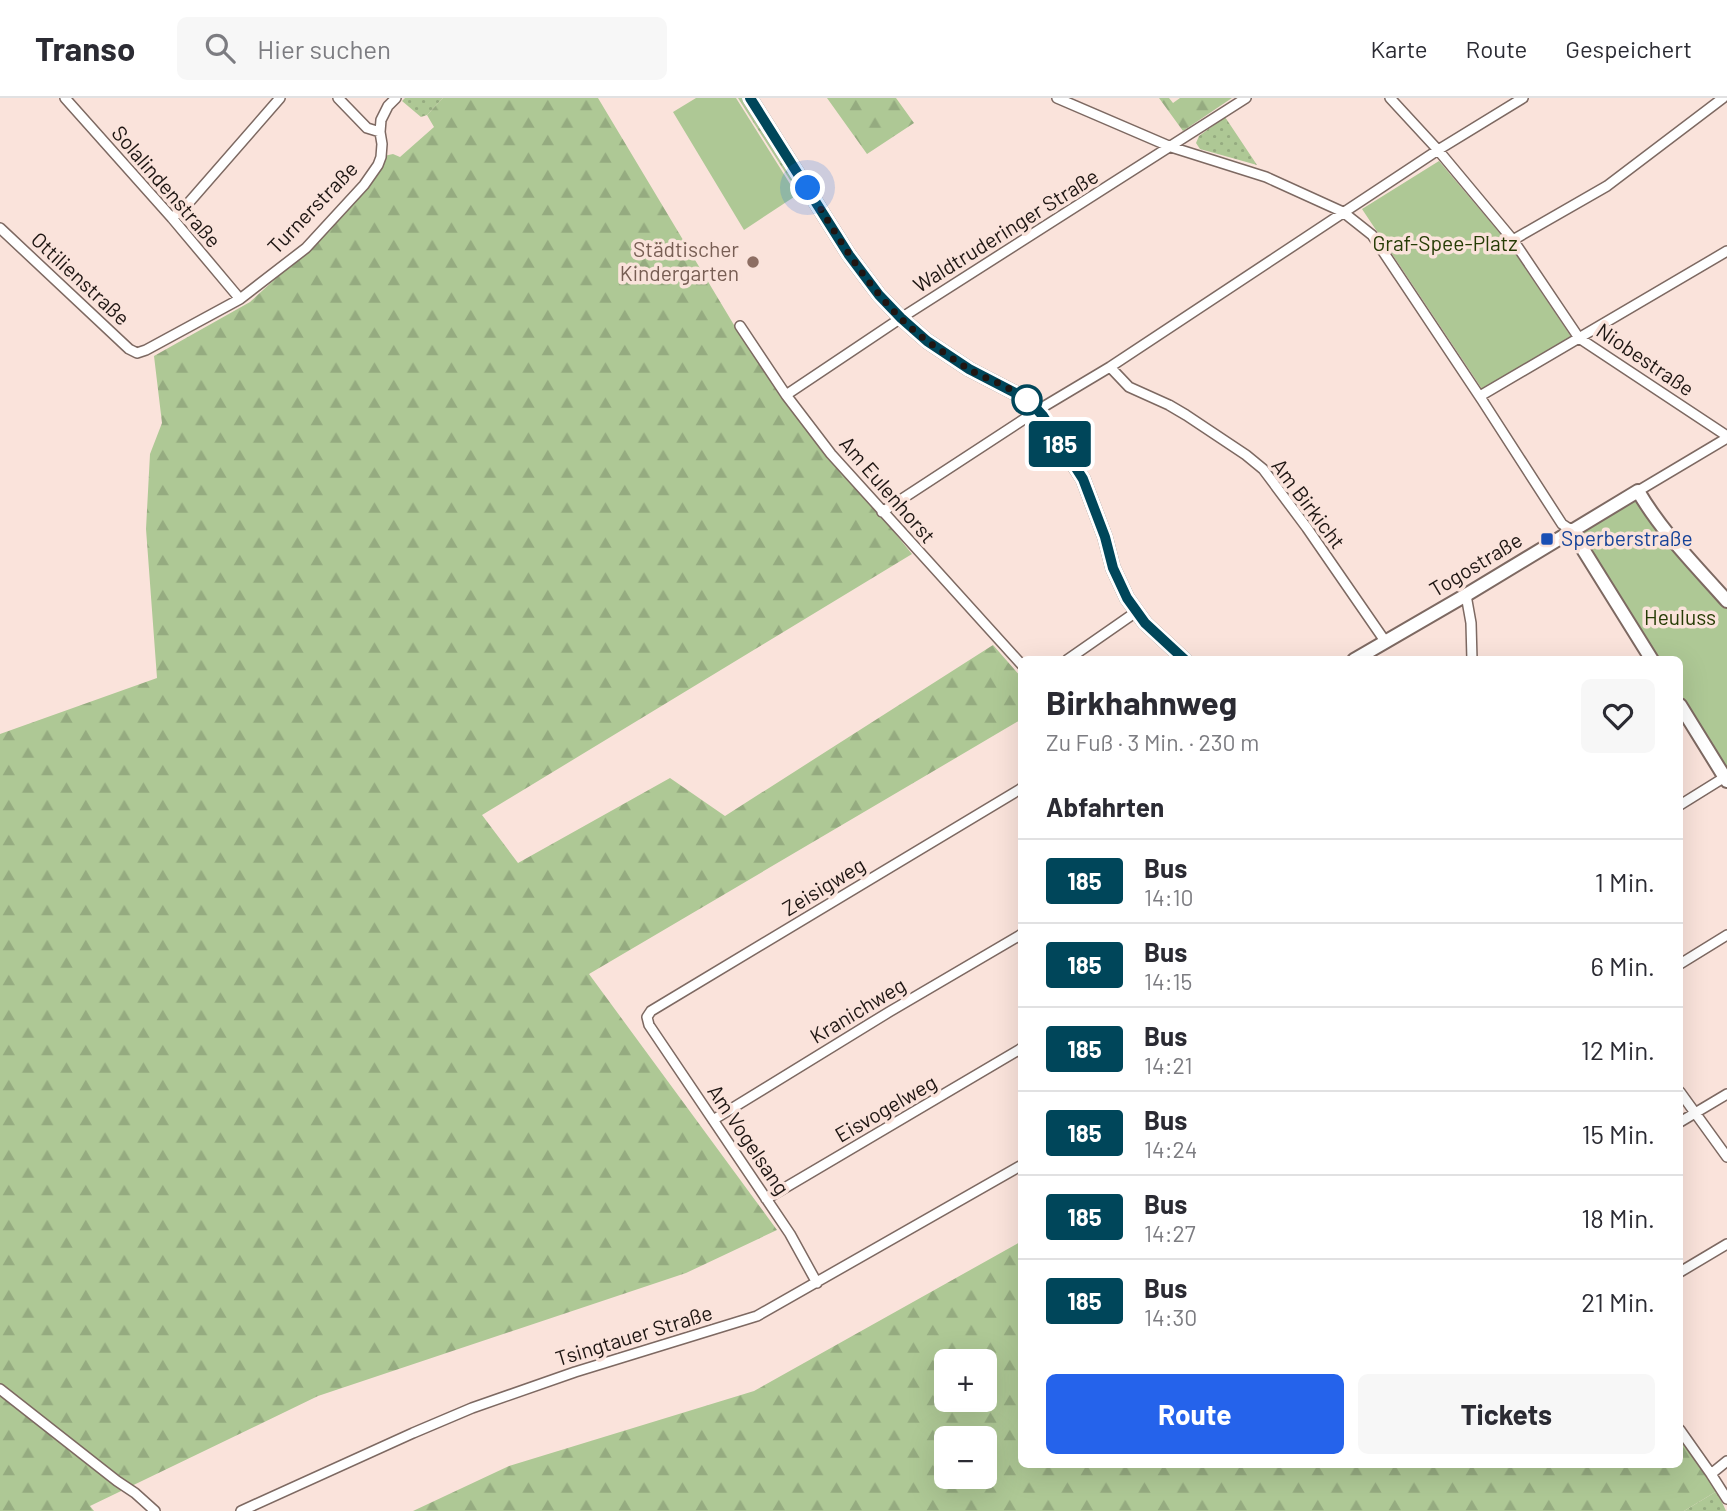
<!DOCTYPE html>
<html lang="de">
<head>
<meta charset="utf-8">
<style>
	:root { --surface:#fff; --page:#f7f7f7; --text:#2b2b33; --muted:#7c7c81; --line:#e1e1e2; --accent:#2563eb }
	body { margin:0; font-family:Barlow,sans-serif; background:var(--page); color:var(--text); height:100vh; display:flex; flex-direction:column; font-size:26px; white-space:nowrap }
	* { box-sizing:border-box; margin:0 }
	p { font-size:23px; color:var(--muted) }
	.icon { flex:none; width:38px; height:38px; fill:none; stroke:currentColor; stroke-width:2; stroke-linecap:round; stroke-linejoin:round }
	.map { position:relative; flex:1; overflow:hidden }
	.panel { position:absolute; left:1018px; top:558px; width:665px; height:812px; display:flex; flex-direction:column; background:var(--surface); border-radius:10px; box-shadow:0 7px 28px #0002 }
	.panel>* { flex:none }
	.badge { padding:0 14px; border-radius:5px; font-size:24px; line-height:46px }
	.fabs { position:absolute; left:934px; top:1251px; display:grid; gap:14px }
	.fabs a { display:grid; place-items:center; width:63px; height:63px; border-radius:10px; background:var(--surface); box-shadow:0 7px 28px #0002; font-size:35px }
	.you { position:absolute; width:35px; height:35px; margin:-18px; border:5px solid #fff; border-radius:50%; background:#1a73e8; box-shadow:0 0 0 10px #1a73e833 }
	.map>.badge { position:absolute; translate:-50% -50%; box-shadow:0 0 0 4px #fff }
	h2 { padding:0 28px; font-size:26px; line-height:63px }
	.round { display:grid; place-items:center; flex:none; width:74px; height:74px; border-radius:10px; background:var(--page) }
	.overview { display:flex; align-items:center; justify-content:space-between; height:119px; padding:0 28px }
	h1 { font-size:33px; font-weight:700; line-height:52px }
	.primary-button { display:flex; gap:14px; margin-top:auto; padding:14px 28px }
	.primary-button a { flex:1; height:80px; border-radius:10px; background:var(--accent); color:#fff; font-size:28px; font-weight:700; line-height:80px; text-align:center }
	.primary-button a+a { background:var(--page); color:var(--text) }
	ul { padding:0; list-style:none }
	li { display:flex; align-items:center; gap:21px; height:84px; padding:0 28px; border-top:2px solid var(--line) }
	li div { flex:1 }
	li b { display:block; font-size:26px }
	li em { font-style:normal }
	li .badge { min-width:77px; font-weight:700; text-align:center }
	header { display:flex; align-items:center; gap:42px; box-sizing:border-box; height:98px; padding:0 35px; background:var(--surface); border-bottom:2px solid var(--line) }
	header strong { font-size:33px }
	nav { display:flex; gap:38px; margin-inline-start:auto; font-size:24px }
	.search { width:490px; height:63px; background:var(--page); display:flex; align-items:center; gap:18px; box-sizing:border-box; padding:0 24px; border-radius:10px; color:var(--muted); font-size:26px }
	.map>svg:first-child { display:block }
	.grass { fill:url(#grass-dots) }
	.forest { fill:url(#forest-firs); fill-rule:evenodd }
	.green { fill:#aec895 }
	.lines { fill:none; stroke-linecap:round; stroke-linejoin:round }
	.street-casing { stroke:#7d6962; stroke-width:12 }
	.secondary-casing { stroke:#7d6962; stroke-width:16 }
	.street { stroke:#fff; stroke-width:9 }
	.secondary { stroke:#fff; stroke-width:12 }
	.line-casing { stroke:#fff; stroke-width:16 }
	.line { stroke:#00465a; stroke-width:10 }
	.walk { stroke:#1e1613; stroke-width:7; stroke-dasharray:0 12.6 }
	.education-dot { fill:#8d6e63; stroke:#fae3db; stroke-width:2.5 }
	.stop-dot { fill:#fff; stroke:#00465a; stroke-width:3.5 }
	.transit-dot { fill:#1a4fb4; stroke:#fae3db; stroke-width:2.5 }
	.labels { text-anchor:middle; stroke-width:7; stroke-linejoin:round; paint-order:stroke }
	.street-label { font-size:21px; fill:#1e1613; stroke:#fae3db }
	.park-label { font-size:21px; fill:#263c05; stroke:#fae3db }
	.education-label { font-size:21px; fill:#785e54; stroke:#fae3db; text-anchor:end }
	.transit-label { font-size:21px; fill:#164399; stroke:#fae3db; text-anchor:start }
</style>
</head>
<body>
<header>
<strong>Transo</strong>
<div class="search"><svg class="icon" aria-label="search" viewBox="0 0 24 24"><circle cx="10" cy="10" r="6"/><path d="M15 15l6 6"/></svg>Hier suchen</div>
<nav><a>Karte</a><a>Route</a><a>Gespeichert</a></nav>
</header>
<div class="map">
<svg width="1727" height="1413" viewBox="0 0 1727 1413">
	<defs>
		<pattern id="grass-dots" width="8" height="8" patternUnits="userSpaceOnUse" patternTransform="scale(1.75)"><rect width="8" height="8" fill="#aec895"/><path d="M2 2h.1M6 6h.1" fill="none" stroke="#95ab80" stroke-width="1.8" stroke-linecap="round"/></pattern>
		<pattern id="forest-firs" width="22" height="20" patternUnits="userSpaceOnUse" patternTransform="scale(1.75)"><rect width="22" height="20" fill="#aec895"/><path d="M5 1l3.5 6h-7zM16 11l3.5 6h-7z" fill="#95ab80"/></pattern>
	</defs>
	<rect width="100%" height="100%" fill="#fae3db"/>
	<!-- grass -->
	<path class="grass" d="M405 0H443L427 17 421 19 402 3Z
		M738 0H750L800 90 790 82Z
		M1225 19 1257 67 1200 51 1196 45 1199 38Z
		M1717 1393 1726 1413H1684Z"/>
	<!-- forest -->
	<path class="forest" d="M443 0H598L737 232 785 300 912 456 482 717 518 765 670 680 725 718 993 547 1022 580V621L589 876 777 1132 686 1175 318 1298 90 1408 94 1413H0V636L157 580 146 431 150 356 162 325 154 258 250 204 329 132 367 90 384 58 393 56 400 59 434 29 427 17Z
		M827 0H896L914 25 867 56Z
		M1159 0H1169L1173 5 1180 0H1232L1183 33Z
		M1022 1143V1367H1680V1341L1717 1393 1684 1413H413L509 1368 754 1293ZM947 1264H985V1302H947ZM947 1340H985V1379H947Z"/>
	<!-- green -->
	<path class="green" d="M696 0H736L797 97 744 132 673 14Z
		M1439 63 1509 146 1572 240 1482 291 1362 111Z
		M1635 401 1682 460 1727 509V669L1722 668 1680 600V562H1657L1579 435Z"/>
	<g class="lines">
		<!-- street casing -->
		<g class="street-casing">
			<path id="street" d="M65 0 172 120 240 201
				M338 0 367 30 380 34
				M1057 0 1171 49 1266 79 1343 114 1372 137 1482 302 1562 426 1571 432
				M1390 0 1438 52 1513 142 1579 240 1727 338
				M172 120 185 109 280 0
				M0 130 129 251 137 255 146 252 240 201 306 150 364 87 378 67 381 59 382 46 380 34 381 22 388 8 396 0
				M1513 142 1607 88 1723 0
				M740 228 786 297 831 356 1022 567
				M1110 269 1129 289 1169 307 1186 317 1246 357 1263 371 1307 430 1385 543
				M786 297 901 220 1246 0
				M1480 298 1727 153
				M1638 393 1727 340
				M882 414 1038 312 1110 269 1438 52 1523 0
				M1466 497 1471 525 1472 562
				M1067 562 1136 514
				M1680 707 1725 679
				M1680 866 1727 837
				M1680 994 1727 1059
				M713 1022 889 914 1022 836
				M1680 1024 1727 996
				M766 1101 1022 950
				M1680 1174 1727 1146
				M817 1185 790 1136 649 927 647 919 651 913 1022 690
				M0 1291 117 1383 135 1395 155 1413
				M1680 1332 1711 1376 1727 1401
				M1711 1376 1727 1363
				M241 1413 413 1335 472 1310 575 1274 757 1218 1022 1067"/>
		</g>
		<!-- secondary casing -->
		<g class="secondary-casing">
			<path id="secondary" d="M750 0 849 157 879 197 901 220 927 243 969 271 1023 299 1038 312 1083 381 1105 439 1113 470 1127 500 1145 525 1185 562
				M1571 432 1652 562
				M1354 562 1466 497 1638 393C1661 433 1696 468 1727 503
				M1680 607 1727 683"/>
		</g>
		<!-- street -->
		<use href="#street" class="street"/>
		<!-- secondary -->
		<use href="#secondary" class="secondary"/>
	</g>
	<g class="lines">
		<!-- line casing -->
		<g class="line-casing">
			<path id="line" d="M750 0 849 157 879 197 901 220 927 243 969 271 1023 299 1032 306 1043 318 1083 381 1105 439 1113 470 1127 500 1145 525 1185 562"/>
		</g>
		<!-- line -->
		<use href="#line" class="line"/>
		<!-- walk -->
		<path class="walk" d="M808 90C842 146 876 206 930 245 943 254 957 264 970 272 989 282 1011 289 1027 302"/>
	</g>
	<!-- markers -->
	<circle class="education-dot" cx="753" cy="164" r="7"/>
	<circle class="stop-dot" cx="1027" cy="302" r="14"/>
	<rect class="transit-dot" x="1540" y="434" width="14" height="14" rx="3.5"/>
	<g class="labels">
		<!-- street labels -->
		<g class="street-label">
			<text transform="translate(166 89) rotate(49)" y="7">Solalindenstraße</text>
			<text transform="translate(313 110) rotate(-46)" y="7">Turnerstraße</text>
			<text transform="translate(1006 133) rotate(-32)" y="7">Waldtruderinger Straße</text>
			<text transform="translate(80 181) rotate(43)" y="7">Ottilienstraße</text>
			<text transform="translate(1645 262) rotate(34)" y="7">Niobestraße</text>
			<text transform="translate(887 392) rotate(49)" y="7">Am Eulenhorst</text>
			<text transform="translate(1308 406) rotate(53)" y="7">Am Birkicht</text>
			<text transform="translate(1476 467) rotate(-31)" y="7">Togostraße</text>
			<text transform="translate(824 789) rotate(-31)" y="7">Zeisigweg</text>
			<text transform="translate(858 913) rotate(-31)" y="7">Kranichweg</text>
			<text transform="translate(886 1011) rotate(-30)" y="7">Eisvogelweg</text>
			<text transform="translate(748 1042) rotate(56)" y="7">Am Vogelsang</text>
			<text transform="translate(634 1238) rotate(-17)" y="7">Tsingtauer Straße</text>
		</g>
		<!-- park labels -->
		<g class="park-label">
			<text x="1445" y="153">Graf-Spee-Platz</text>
			<text x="1680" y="527">Heuluss</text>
		</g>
		<!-- education labels -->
		<g class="education-label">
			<text x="739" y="159">Städtischer<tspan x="739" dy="24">Kindergarten</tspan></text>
		</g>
		<!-- transit labels -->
		<g class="transit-label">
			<text x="1561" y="448">Sperberstraße</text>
		</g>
	</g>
</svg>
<div class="fabs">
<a>+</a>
<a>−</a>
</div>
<div class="you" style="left:808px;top:90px"></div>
<b class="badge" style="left:1060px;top:346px;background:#00465a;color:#fff">185</b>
<section class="panel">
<div class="overview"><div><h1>Birkhahnweg</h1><p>Zu Fuß · 3 Min. · 230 m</p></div><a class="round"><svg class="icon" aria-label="heart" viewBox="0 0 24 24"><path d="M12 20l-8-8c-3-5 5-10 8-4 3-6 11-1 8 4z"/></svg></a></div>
<h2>Abfahrten</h2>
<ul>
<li><span class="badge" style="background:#00465a;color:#fff">185</span><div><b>Bus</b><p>14:10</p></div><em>1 Min.</em></li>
<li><span class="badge" style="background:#00465a;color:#fff">185</span><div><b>Bus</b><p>14:15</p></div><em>6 Min.</em></li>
<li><span class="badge" style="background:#00465a;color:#fff">185</span><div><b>Bus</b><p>14:21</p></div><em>12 Min.</em></li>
<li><span class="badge" style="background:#00465a;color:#fff">185</span><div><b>Bus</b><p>14:24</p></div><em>15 Min.</em></li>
<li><span class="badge" style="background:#00465a;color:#fff">185</span><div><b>Bus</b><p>14:27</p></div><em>18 Min.</em></li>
<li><span class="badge" style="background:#00465a;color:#fff">185</span><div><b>Bus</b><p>14:30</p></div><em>21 Min.</em></li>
</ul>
<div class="primary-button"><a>Route</a><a>Tickets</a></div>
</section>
</div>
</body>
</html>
